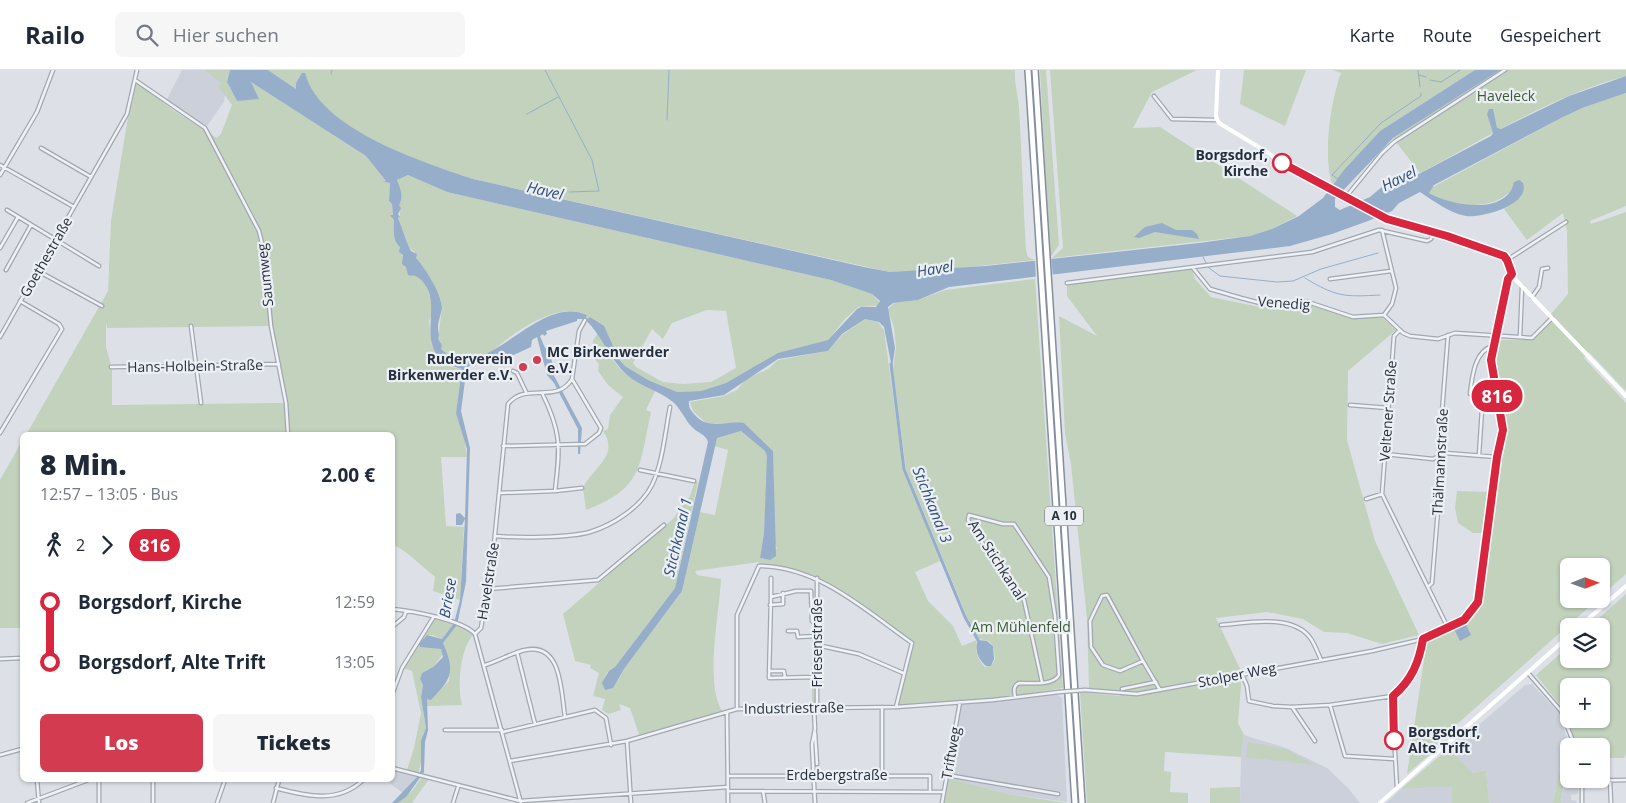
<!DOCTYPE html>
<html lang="de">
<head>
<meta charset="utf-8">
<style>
	:root { --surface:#fff; --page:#f6f6f7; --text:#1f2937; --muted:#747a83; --line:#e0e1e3; --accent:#d33b51 }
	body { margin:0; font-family:"Open Sans",sans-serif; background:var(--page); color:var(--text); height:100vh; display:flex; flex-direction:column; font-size:19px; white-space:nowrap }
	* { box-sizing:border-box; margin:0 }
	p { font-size:16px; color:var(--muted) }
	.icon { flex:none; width:28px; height:28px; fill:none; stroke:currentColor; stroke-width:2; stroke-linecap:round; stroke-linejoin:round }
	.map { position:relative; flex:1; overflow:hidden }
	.drawer { position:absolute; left:20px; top:362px; width:375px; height:350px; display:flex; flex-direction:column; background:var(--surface); border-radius:8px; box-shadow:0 1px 4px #0004 }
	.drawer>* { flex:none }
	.badge { padding:0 10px; border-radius:16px; font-size:18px; line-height:32px }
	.needle { width:32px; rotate:89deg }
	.controls { position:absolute; left:1560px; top:488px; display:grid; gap:10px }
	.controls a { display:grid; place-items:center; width:50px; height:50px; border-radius:8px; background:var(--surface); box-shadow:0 1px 4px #0004; font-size:25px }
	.map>.badge { position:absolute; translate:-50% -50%; box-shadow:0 0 0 2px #fff }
	.legs { display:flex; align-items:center; gap:8px; height:55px; padding:0 20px; font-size:16px }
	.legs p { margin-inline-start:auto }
	.overview { display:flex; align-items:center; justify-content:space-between; height:85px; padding:0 20px }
	h1 { font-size:28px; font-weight:800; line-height:38px }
	.action { display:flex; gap:10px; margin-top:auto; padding:10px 20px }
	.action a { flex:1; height:58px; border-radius:8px; background:var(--accent); color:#fff; font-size:20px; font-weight:800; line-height:58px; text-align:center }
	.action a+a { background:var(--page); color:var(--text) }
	ul { padding:0 20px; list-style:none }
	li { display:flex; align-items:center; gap:18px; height:60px; font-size:19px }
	li i { display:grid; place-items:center; width:8px; height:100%; margin:0 6px; background:currentColor }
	li i::after { content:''; width:12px; height:12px; margin:-6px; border:4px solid; border-radius:50%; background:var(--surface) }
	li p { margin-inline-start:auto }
	li:first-child i { background:linear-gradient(#0000 50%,currentColor 0) }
	li:last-child i { background:linear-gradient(currentColor 50%,#0000 0) }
	header { display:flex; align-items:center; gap:30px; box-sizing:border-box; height:70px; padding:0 25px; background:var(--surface); border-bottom:1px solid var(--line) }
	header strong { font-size:24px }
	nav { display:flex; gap:28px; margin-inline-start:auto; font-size:18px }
	.search { width:350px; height:45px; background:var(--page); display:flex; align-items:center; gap:12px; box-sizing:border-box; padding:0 18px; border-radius:8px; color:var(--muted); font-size:19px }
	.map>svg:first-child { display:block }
	.built { fill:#cbd0da }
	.green { fill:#c2d2bd; fill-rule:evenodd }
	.water { fill:#96aeca }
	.pier { fill:#dde1e7 }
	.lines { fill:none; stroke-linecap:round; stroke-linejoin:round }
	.stream { stroke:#96aeca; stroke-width:1 }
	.canal { stroke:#96aeca; stroke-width:3 }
	.street-casing { stroke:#a2a8b1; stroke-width:5 }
	.highway-casing { stroke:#848e9f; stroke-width:8 }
	.street { stroke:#f0f2f6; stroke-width:2.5 }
	.secondary { stroke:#fff; stroke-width:4 }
	.highway { stroke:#fff; stroke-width:5 }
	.street-bridge-casing { stroke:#a2a8b1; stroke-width:5; stroke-linecap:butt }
	.street-bridge { stroke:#f0f2f6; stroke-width:2.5 }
	.line-1-casing { stroke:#fff; stroke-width:11 }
	.line-1 { stroke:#d7263d; stroke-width:8 }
	.stop-1-dot { fill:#fff; stroke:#d7263d; stroke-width:2.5 }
	.poi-dot { fill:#d33b51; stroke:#ecf0f5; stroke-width:2 }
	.labels { text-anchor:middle; stroke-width:4.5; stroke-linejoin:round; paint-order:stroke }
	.shield { fill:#ecf0f5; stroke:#616975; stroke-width:1 }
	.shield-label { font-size:12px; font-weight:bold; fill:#262f3e }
	.park-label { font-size:14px; fill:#3a5b32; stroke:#ecf0f5 }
	.stop-label { font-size:14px; font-weight:bold; fill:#262f3e; stroke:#ecf0f5; text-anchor:end }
	.street-label { font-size:14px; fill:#262f3e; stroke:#ecf0f5 }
	.poi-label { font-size:14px; font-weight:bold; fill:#262f3e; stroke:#ecf0f5; text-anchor:start }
	.water-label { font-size:15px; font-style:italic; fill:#2e4d74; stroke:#ecf0f5 }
</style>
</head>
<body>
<header>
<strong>Railo</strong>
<div class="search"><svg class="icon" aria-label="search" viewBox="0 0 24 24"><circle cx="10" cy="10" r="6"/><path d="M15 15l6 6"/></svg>Hier suchen</div>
<nav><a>Karte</a><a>Route</a><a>Gespeichert</a></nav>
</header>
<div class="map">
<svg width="1626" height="733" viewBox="0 0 1626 733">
	<rect width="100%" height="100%" fill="#dde1e7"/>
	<!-- built -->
	<path class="built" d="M182 0H204L222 13 218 16 225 24 224 32 207 56 166 31Z
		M1532 614 1559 643 1569 675 1567 678 1569 685 1561 692 1553 733H1489L1486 700 1473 703 1450 680 1525 615Z
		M1046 624H1056L1062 628 1067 732 1008 724 948 708 962 634Z
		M1244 665 1286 678 1327 698 1348 718 1360 733H1240L1241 687Z
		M1569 690V709H1579L1578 724 1571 725V730L1577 731V733H1561Z
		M393 699 417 707 403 723 385 710H392Z
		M1437 715 1452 716V733H1386L1401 719Z"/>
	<!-- green -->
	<path class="green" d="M204 0H230L227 12 237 31 254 28 251 12 366 86 386 111 384 113H390L389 131 392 134 393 145H391L394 150 396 174 400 177 406 197 427 216 431 231 432 243 429 252 432 276 452 297 462 299V303L456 343 464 365 467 387H441L446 456 464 457 460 530 433 521 435 507 407 483 393 474 392 365H26L108 221 111 151 127 53 137 12 173 40 217 68 221 64 232 35 218 16 221 13ZM106 252 107 258 271 256 286 333 112 335V299L106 277Z
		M268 0H1015C1014 13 1018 24 1019 37 1022 85 1023 132 1026 180L1028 187 1034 190 944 200 890 202 473 109C420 91 357 73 318 30 311 22 307 12 302 4L296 13V19Z
		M1040 0H1046L1059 175 1050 188Z
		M1050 0H1197L1152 22 1133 58 1160 57 1297 146 1272 159 1250 166 1052 188 1063 178Z
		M1244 0H1306L1285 56 1240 34Z
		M1333 0H1475L1380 61 1332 115C1323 84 1330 33 1341 3Z
		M1500 0H1626V6C1552 26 1487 67 1420 103L1393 68Z
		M1626 23V136L1590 151 1591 154 1626 142V321L1589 282 1584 288 1626 333V504L1601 526V496H1569V529H1598L1438 671 1436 679 1407 704 1427 570 1472 547 1481 532 1505 360 1494 289 1496 270H1529L1568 224 1567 161 1563 143 1527 170 1504 139 1521 127 1510 122C1487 142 1454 136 1429 123L1431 118 1576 40Z
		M408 105 447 122 831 210 872 224 880 233 876 236 858 237 845 249 828 270 778 284 726 313 701 321 677 322 648 310 625 296 590 247 586 250 585 249 587 245C560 232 524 256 502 273 498 276 494 280 490 283 478 289 461 289 448 286L441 279 442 275 438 269 442 238 441 230 431 209 416 188 415 182 408 177 398 147H400L399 135 401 131 397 110ZM707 240 726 241 736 298 711 312 683 314 663 312 636 297 633 293 652 259 663 269 672 253Z
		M1192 199 1195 209 1211 227 1260 237 1309 235 1351 248H1383L1396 260 1348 301 1347 370 1375 471 1419 565 1382 574 1347 563 1324 562 1303 549 1267 542 1216 548 1242 603 1238 653 1244 665 1241 687 1165 682 1164 701 1171 702 1170 722 1188 723V733H1087L1080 622 1120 626 1121 623 1089 618 1087 549 1071 394 1065 363 1059 246 1097 266 1067 226V214Z
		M1035 209 1063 618 1003 628 897 635 911 571C865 539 818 496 759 495V492L695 501 697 505 721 509C720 540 703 619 724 643L640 667 630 638 619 634 621 640 608 644 602 640 605 629 593 626 599 603 590 598 591 595 575 591 563 544 673 449 690 426 695 411 698 412 675 518 615 597 607 603 603 617 618 610 624 599 682 521 700 442 715 445 728 380 714 376 716 368 741 361 765 381 768 386 764 463 760 488 770 490 777 478 774 472 773 381 744 353 707 354 693 341 690 332 724 326 737 320 746 309 768 299 778 290 828 281 842 265 865 249 878 252 884 260 903 399 940 491 915 502 928 531 953 556 962 576 977 570C974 579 978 591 985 597L992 595 995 589 993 576 989 571 979 569 967 547 906 399 893 299 896 278 894 258 888 239 894 233 918 230 945 220Z
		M598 262C604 271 607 282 613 290 623 305 639 314 655 321L646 340 651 342C639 396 644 418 586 440L583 418C593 397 620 386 603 361L608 359 610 345 623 327 608 315 598 301 599 294 592 286 593 271Z
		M22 371V558H0V410Z
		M1457 421 1490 422 1485 463H1473L1458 453 1455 438Z
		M1626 524V683L1624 688H1601V676H1577L1564 640 1536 605 1569 576V589H1601V556H1590ZM1601 616V649H1569V616Z
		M433 549 453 554 442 569 433 565H427L419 574 420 577 441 578 443 584 433 597 422 603 420 609 423 615 421 627 426 659 423 665V682L418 706 406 703 414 678 421 643 412 601 403 598Z
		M457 555 468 559 474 564C460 578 457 617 462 635L426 636 427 629 432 628 449 611 450 599 443 573Z
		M812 569H816L817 633H812Z
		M1248 672 1286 679 1315 695 1246 687Z
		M1450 680 1473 703 1486 700 1489 733H1452V716L1401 719 1442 684Z
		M1567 691 1561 733H1553L1561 692Z
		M422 707 429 709 412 733H398L412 721Z
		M948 708 1008 724 1067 733H943Z
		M1240 717V733H1210V718Z"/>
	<!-- water -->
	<path class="water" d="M230 0H268L296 19V13L302 3H305C320 60 423 92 473 109L864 197 890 202 986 196 1199 173 1250 166 1272 159 1299 146 1323 128 1344 100 1380 61 1475 0H1500L1393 68 1335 129V137L1340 140 1370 127 1389 111 1415 106 1491 66 1493 63 1487 44 1489 39H1493L1497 58 1501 59 1569 26 1626 6V23L1582 38 1563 47 1434 115 1429 123C1448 134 1494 144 1510 122 1512 120 1513 115 1514 112L1519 110 1523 113C1531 135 1481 148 1466 146 1449 143 1434 131 1420 122L1399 133 1392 141 1368 151 1332 164 1290 176 949 217 918 230 893 233 888 237 895 278 892 298 884 257 879 252 865 249 842 264 828 281 778 289 724 325 689 331C688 337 691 341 695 345 709 361 726 350 744 353L773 381 776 486 770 490 760 488 764 463 767 386 765 381 741 361 717 368 682 521 624 599 613 618 605 620 602 613 609 601 615 597 675 518 708 372C706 364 697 363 692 357 685 350 681 339 673 332 660 321 641 317 627 305 610 290 603 267 586 250L590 247 604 256 619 289 625 296 648 310 677 322 701 321 726 313 778 283 828 270 857 239 861 237H876L880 231 872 224 831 210 447 122 408 105 397 110C400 117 404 127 399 135L401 138 398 144 400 147 398 148C403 159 405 170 411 181L417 184 416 188C426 199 442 225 442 238 441 245 438 251 438 258 438 263 440 264 438 269L442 275 441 279C484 321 535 222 587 245L585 249H577V251L546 261 547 264 544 266 543 264 540 266 545 278 548 279 555 301 552 302 582 358 580 384H578V359L554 313 547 305 537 267 532 270 531 277 496 293 469 296 466 303 461 341 470 378 466 512 457 555 443 573C456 603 451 609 431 630L427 629 428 660 425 672 424 702 407 726 398 733H392L417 707 421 700V671L426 658 421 627 423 615 420 609 422 603 433 597 443 587 441 579 420 577 419 574 427 565 442 569 454 553 460 530 465 449 462 455H456V444L460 443 465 448 467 379 456 343 462 299C403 284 452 230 417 207 413 204 413 207 408 205L406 197 402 194 403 185 399 182 400 177C392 171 394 159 394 150L390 145H393L392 134 389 131 390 113 383 112 386 111 366 86 251 12 259 29 237 31 227 12Z
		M1162 153 1176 160H1192L1197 164 1199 169 1155 162 1139 168 1134 167 1145 157Z
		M1465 553 1471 565 1460 571 1454 559Z
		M978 570 987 571 993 576 994 589 991 596H986C978 590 974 578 978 570Z"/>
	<!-- pier -->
	<path class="pier" d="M1051 186 1053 207 1036 209 1035 188Z"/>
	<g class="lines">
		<!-- stream -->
		<path class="stream" d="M545 0 592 90 599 121 569 122
			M1418 0 1420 17
			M331 4 332 0
			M1419 5 1426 7
			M1430 10 1441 12 1460 0
			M527 44 558 27
			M667 50 669 0
			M1338 109 1332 105 1381 53 1421 26V23
			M1203 187 1209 198 1220 206 1277 212 1293 211 1321 199 1378 183
			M1305 208C1336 227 1345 227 1380 225"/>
		<!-- canal -->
		<path class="canal" d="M891 294 904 399 965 547 978 570"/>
		<!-- street casing -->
		<g class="street-casing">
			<path id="street" d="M135 10 205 58 259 161 264 181 271 256 286 333 288 365
				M1154 26 1172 49 1217 50
				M41 78 91 107
				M0 95 74 137
				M0 105 37 42 53 0
				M1345 128 1382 83 1394 72 1505 0
				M7 140 99 196
				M1382 160 1396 218 1392 234 1384 245
				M0 178 18 147
				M1507 190 1566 152
				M1193 198 1210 219 1241 228 1264 234 1308 232 1353 247 1384 245 1403 263 1410 266 1438 269 1455 263 1532 268 1552 248
				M6 200 31 155
				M38 201 102 236
				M1330 209 1391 201
				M1067 213 1312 182 1379 160 1427 171 1431 169 1433 162
				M1532 227 1539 217 1542 199 1548 198
				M191 256 201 333
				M0 267 127 44 137 0
				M1520 267 1522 217
				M1493 276C1474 281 1472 308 1470 324H1497
				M111 297 279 294
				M513 301 517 303 526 322
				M542 323C562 363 560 378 555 421
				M1350 335 1388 338
				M0 363 62 259 59 254 20 231
				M503 376 585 374 599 363 601 358 572 309
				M1385 384 1433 389 1445 383 1497 387
				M1479 385 1483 324
				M640 400 694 411
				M499 423 555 421 582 418
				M1366 429 1382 424
				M495 466C517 468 569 468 590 462 613 455 641 437 652 415 663 392 665 362 670 337
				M817 508V637
				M1429 516 1432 513 1442 391 1439 380 1448 265
				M488 519 598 510 664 455
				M771 527V508
				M770 535 783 534V523
				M392 539C412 541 463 550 475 564L521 733
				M1221 555C1247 553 1294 543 1311 569 1315 575 1318 583 1321 590
				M392 557 404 547 406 541
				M817 557 812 551 811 521H796L771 527 769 608 817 607
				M788 561H797L798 567 817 566
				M475 564 481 558 493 484 508 334C526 311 556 335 572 309L579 261 585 250
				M817 575 859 584 903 603
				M517 582 535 654
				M0 589 22 588
				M1143 591 1107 525 1102 526 1090 551 1091 577 1103 595 1120 601 1143 591 1160 620
				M485 595C499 591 511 583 525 580 562 572 561 621 565 647
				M769 601H784L785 608
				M1528 603 1561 641 1575 676
				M1242 604 1247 616 1249 631 1273 636 1292 637 1330 635 1393 626
				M1122 619 1156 612
				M1085 620 1137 624 1372 581 1423 569 1448 558 1382 424 1394 266 1400 260
				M392 625 402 598 433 548
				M1015 627C1014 621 1013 616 1019 613 1030 613 1053 616 1059 605L1055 546 1049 507 1014 454H1003L969 445 968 450 986 479 1008 504 1024 530 1042 612
				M1330 635 1345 686 1394 689
				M1292 637 1315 671
				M814 638 815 659 812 674 815 733
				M737 639V545L759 496C818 496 865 540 912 573L896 637
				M727 642 728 733
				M445 660H502
				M503 662 595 640 606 648 611 675
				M815 663 817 694
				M627 671 631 733
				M0 685 22 679
				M510 691 627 671 737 639 896 637 993 630 1059 622
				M392 698 520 731 728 717
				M882 705V637
				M947 705 1058 724
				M728 706H930V720
				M1582 709V733
				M37 710 39 733
				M1610 710 1611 733
				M1582 711 1626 710
				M1397 717 1392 631 1393 626 1413 604 1423 569
				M276 718C309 727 339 733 363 710
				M728 721 944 722
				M763 721 765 733
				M27 733 88 710
				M99 733V710
				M153 733V710
				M217 733 225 710
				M273 733 279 710
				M453 733 458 717
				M942 733 960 632"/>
		</g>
		<!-- highway casing -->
		<g class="highway-casing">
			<path id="highway" d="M1028 0 1075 733
				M1035 0 1082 733"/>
		</g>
		<!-- street -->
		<use href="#street" class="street"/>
		<!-- secondary -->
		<path class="secondary" d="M1218 0 1216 47 1219 53 1267 82 1290 99 1387 149 1447 166 1504 186 1507 190 1515 209 1626 326
			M1580 556 1626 516
			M1448 558 1468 546 1478 531 1493 412 1503 360 1491 290 1508 209 1512 205
			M1380 733 1569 566"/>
		<!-- highway -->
		<use href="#highway" class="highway"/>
		<!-- street-bridge casing -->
		<g class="street-bridge-casing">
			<path id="street-bridge" d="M1059 622 1085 620"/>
		</g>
		<!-- street-bridge -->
		<use href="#street-bridge" class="street-bridge"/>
	</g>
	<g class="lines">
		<!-- line-1 casing -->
		<g class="line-1-casing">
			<path id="line-1" d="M1282 93 1387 149 1447 166 1504 186 1507 190 1512 204 1508 209 1491 290 1503 360 1497 387 1478 532 1464 550 1423 569C1419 592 1412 610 1393 626L1394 670"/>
		</g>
		<!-- line-1 -->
		<use href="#line-1" class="line-1"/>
	</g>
	<!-- markers -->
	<g class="stop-1-dot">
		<circle cx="1282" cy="93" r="9"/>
		<circle cx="1394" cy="670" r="9"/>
	</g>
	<g class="poi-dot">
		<circle cx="537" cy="290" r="5"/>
		<circle cx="523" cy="297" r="5"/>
	</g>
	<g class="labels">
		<!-- shield labels -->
		<rect class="shield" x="1045" y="436.5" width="38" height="19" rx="4"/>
		<g class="shield-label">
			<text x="1064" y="450">A 10</text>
		</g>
		<!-- park labels -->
		<g class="park-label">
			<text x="1506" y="31">Haveleck</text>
			<text x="1021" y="562">Am Mühlenfeld</text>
		</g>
		<!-- stop labels -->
		<g class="stop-label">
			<text x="1268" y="90">Borgsdorf,<tspan x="1268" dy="16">Kirche</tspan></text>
			<text x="1408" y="667" text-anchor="start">Borgsdorf,<tspan x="1408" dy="16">Alte Trift</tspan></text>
		</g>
		<!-- street labels -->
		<g class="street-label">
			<text transform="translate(46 187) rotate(-60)" y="5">Goethestraße</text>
			<text transform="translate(265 205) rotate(-96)" y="5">Saumweg</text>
			<text transform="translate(1284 233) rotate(4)" y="5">Venedig</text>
			<text transform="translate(195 296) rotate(-1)" y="5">Hans-Holbein-Straße</text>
			<text transform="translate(1388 341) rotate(-86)" y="5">Veltener Straße</text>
			<text transform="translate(1440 392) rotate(-87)" y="5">Thälmannstraße</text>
			<text transform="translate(997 490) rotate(57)" y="5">Am Stichkanal</text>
			<text transform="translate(488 511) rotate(-81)" y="5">Havelstraße</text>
			<text transform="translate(817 573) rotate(-90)" y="5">Friesenstraße</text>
			<text transform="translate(1237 605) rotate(-11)" y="5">Stolper Weg</text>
			<text transform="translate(794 638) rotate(-1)" y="5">Industriestraße</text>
			<text transform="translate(951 683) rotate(-80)" y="5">Triftweg</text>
			<text x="837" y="710">Erdebergstraße</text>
		</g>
		<!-- poi labels -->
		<g class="poi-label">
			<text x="547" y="287">MC Birkenwerder<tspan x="547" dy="16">e.V.</tspan></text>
			<text x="513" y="294" text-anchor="end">Ruderverein<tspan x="513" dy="16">Birkenwerder e.V.</tspan></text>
		</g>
		<!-- water labels -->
		<g class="water-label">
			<text transform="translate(1399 109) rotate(-26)" y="5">Havel</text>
			<text transform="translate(545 121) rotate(13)" y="5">Havel</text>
			<text transform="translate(935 199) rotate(-10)" y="5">Havel</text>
			<text transform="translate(932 435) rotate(68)" y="5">Stichkanal 3</text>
			<text transform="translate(678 467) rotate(-77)" y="5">Stichkanal 1</text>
			<text transform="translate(448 528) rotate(-80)" y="5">Briese</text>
		</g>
	</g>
</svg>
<div class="controls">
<a><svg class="needle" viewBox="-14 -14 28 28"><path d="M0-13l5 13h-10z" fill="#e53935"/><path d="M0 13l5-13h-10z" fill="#747a83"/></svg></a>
<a><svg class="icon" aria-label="layers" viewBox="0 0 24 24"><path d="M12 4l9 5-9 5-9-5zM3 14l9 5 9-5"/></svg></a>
<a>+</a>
<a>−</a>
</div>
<b class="badge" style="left:1497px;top:326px;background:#d7263d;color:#fff">816</b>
<section class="drawer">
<div class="overview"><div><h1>8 Min.</h1><p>12:57 – 13:05 · Bus</p></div><b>2.00 €</b></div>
<div class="legs"><svg class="icon" aria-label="walk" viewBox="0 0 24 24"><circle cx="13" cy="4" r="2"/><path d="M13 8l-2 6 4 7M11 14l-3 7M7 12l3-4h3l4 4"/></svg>2<svg class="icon" aria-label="forward" viewBox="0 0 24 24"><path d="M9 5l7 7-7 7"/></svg><b class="badge" style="background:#d7263d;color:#fff">816</b></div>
<ul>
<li><i style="color:#d7263d"></i><b>Borgsdorf, Kirche</b><p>12:59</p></li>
<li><i style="color:#d7263d"></i><b>Borgsdorf, Alte Trift</b><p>13:05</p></li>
</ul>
<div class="action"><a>Los</a><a>Tickets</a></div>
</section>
</div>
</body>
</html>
